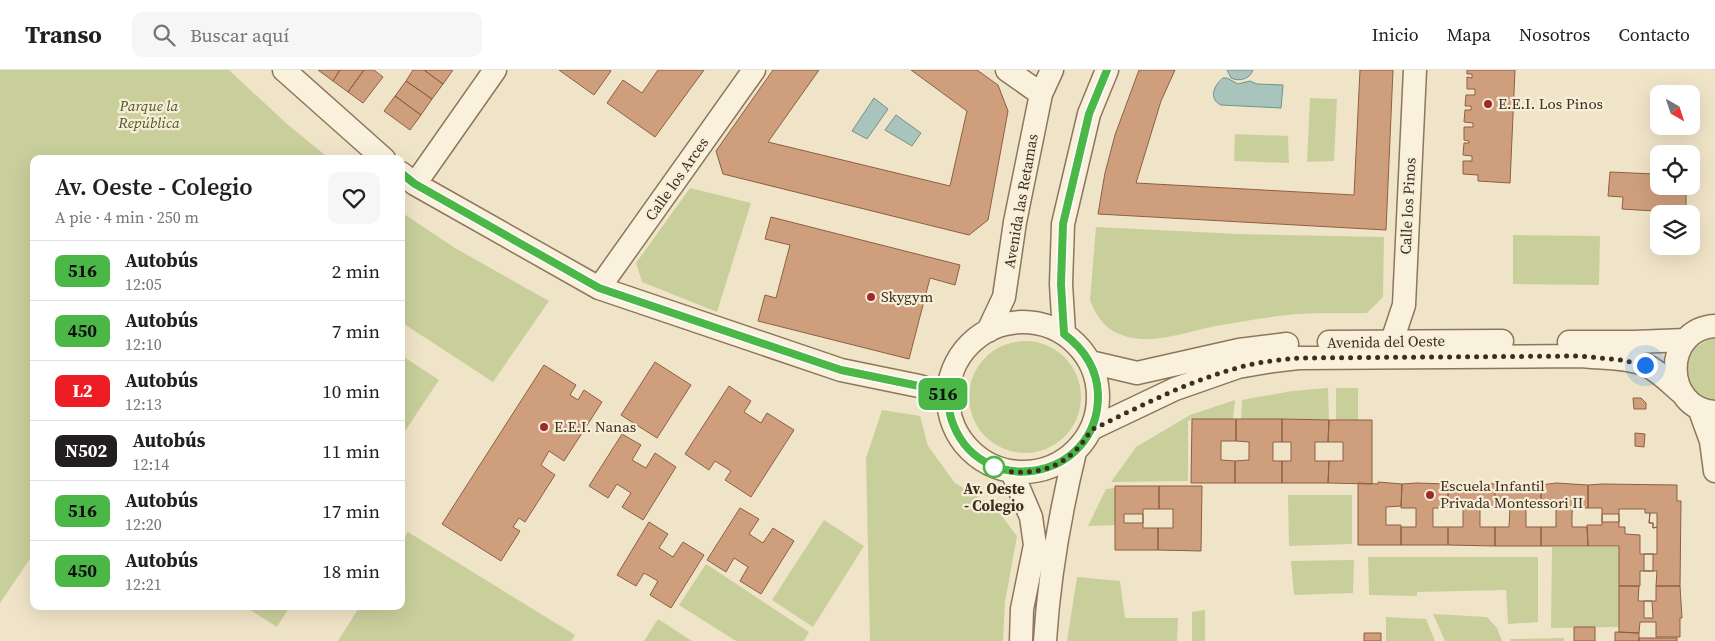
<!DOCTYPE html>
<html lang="es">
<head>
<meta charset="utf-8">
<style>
	:root { --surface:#fff; --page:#f6f6f6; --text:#202124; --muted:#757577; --line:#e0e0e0 }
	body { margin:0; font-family:"Source Serif 4",serif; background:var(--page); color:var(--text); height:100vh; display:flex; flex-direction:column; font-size:19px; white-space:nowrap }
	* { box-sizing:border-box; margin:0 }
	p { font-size:16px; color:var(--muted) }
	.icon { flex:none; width:28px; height:28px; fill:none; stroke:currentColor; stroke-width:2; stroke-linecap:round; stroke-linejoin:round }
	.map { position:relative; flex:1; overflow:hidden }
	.side { position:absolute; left:30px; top:85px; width:375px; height:455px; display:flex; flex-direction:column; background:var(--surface); border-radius:10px; box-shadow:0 5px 20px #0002 }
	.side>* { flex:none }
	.badge { padding:0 10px; border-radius:8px; font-size:18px; line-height:32px }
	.needle { width:32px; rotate:141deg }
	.buttons { position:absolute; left:1650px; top:15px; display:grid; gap:10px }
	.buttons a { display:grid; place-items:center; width:50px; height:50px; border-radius:10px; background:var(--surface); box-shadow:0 5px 20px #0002; font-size:25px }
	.you { position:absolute; width:25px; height:25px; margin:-12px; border:4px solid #fff; border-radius:50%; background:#1a73e8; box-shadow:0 0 0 8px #1a73e833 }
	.map>.badge { position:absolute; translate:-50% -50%; box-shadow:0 0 0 2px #fff }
	.round { display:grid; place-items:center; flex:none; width:52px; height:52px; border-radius:10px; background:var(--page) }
	.overview { display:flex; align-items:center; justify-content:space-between; height:85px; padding:0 25px }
	h1 { font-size:24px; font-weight:600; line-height:38px }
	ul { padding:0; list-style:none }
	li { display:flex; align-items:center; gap:15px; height:60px; padding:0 25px; border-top:1px solid var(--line) }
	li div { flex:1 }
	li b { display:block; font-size:19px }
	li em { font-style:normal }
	li .badge { min-width:55px; font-weight:700; text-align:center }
	header { display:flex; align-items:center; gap:30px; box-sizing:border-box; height:70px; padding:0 25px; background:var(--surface); border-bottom:1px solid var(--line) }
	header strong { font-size:24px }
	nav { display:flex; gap:28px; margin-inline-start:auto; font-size:18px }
	.search { width:350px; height:45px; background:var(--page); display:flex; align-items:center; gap:12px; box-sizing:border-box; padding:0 18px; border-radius:10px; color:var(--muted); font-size:19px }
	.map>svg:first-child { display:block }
	.green { fill:#c9cf9b }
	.water { fill:#a9c4bc; stroke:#6f938a }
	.building { fill:#cf9f7d; stroke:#8d5f41; fill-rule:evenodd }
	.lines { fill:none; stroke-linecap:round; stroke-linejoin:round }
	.minor-casing { stroke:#8d765c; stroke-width:25 }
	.minor { stroke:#faf1dc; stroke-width:22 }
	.line-casing { stroke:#fff; stroke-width:11 }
	.line { stroke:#4ab747; stroke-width:8 }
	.walk { stroke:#3d2e20; stroke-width:5; stroke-dasharray:0 9 }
	.poi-dot { fill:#9e2a2b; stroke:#f7eed8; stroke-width:2 }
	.stop-dot { fill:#fff; stroke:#4ab747; stroke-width:2.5 }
	.labels { text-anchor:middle; stroke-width:4.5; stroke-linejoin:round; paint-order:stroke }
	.poi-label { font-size:15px; fill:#3d2e20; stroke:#f7eed8; text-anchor:start }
	.park-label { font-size:15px; font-style:italic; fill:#4d5a26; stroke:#f7eed8 }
	.street-label { font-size:15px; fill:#3d2e20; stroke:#f7eed8 }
	.stop-label { font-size:15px; font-weight:bold; fill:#3d2e20; stroke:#f7eed8 }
</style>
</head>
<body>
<header>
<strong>Transo</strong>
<div class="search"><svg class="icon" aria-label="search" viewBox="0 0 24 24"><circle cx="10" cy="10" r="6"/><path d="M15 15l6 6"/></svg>Buscar aquí</div>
<nav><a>Inicio</a><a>Mapa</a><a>Nosotros</a><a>Contacto</a></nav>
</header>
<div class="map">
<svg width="1715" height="571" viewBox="0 0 1715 571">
	<rect width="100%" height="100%" fill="#f0e4c8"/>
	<!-- green -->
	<path class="green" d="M0 0H229L287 54 330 89H34V483L0 533Z
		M1310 28 1337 29 1334 91 1307 92Z
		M1235 64 1288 66 1289 93 1234 91Z
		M690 118 751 133 717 242 642 212 636 193Z
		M401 142 455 178 549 231 493 312 401 252Z
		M1096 157 1239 164 1384 167 1383 227 1367 243C1341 244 1313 242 1287 245 1263 248 1239 252 1216 256 1185 262 1149 277 1119 264 1104 258 1095 244 1090 230Z
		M1513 165 1600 166 1599 215 1513 214Z
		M1712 269H1715V330C1677 325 1676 280 1712 269Z
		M969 327a56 56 0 1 1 112 0a56 56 0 1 1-112 0Z
		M401 285 439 310 401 367Z
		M1328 318 1329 350 1241 349 1242 330 1292 321Z
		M1336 318H1358V350H1336Z
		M1235 330 1233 349H1192L1188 351V411L1111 412 1136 377 1190 345Z
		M882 340 920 346 928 376 955 413 994 436 1017 466 1005 532 1003 571H870L866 388Z
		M1115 418V455L1088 456 1106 419Z
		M1288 425H1352V474L1289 476Z
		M824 450 864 476 813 557 772 530Z
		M408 462 575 565 571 571H338L360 536H401V472Z
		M1552 477H1620L1619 557 1551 558Z
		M1368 487H1538V552L1508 554 1506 520 1417 522V526L1369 525Z
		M1354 490 1353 523 1294 525 1291 491Z
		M706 494 809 562 804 571H736L679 535Z
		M1077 507 1120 511 1125 548H1178L1177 571H1067Z
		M244 536H290L277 557Z
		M1205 540V571H1192V542Z
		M1433 544 1487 547 1497 558 1502 571H1445Z
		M1386 547 1426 549 1435 571H1386Z
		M658 549 692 571H644Z
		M1564 568V571H1511L1510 569Z"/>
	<!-- water -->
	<path class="water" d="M1227 0H1253C1250 9 1239 12 1231 8Z
		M1223 8H1227L1238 14 1250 11 1257 14 1283 15 1281 38 1221 35C1208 29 1214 15 1223 8Z
		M874 28 888 39 867 69 852 61Z
		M896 45 921 63 912 76 885 60Z"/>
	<!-- building -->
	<path class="building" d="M318 0H340L333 11Z
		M340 0H364L348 22 333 11Z
		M364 0H374L383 7 363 33 348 22Z
		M413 0H424L443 14 432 29 406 11Z
		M424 0H453L443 14Z
		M559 0H609L611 1 594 25Z
		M658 0H704L655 67 607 33 623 10 642 23Z
		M773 0H819L768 72 950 116 967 41 911 0H977L998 15 1008 41 988 150 969 165 723 104 716 81Z
		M1139 0H1175L1161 31 1136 113 1354 125 1360 0H1393L1386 160 1098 144 1105 103 1115 65Z
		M1467 0H1515L1510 113 1478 111V105L1463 104V91H1472V86L1463 85 1464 73H1469V71L1464 70V57H1473V53L1464 52 1465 40H1471V36H1465L1466 25H1475V19H1467V7L1472 8V4H1467Z
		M406 11 432 29 421 45 395 26Z
		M395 26 421 45 410 60 384 41Z
		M1610 102 1654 104 1653 117 1686 119V143L1622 139 1623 127 1608 126Z
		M771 147 960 195 955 215 930 208 909 289 758 251 765 225 776 228 790 175 765 169Z
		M655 292 691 315 657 368 621 345Z
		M544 295 576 315 570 325 578 330 584 320 602 332 564 391 549 381 541 395 555 405 525 452 519 448 513 457 520 461 501 491 442 454Z
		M729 316 751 331 744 342 761 353 767 343 794 360 751 427 725 410 731 401 715 391 709 400 685 384Z
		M1633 328H1641L1646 333V339H1634Z
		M1192 349H1236V371H1221V390L1235 391V413H1191Z
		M1236 349H1282V372H1273V391H1282V413H1235V391L1249 390V372L1236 371Z
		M1282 349 1329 350 1328 372H1315V391H1329L1328 413H1282V391H1291V372H1282Z
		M1329 350H1372V414L1328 413 1329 391H1343V372H1328Z
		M1635 363 1645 364 1644 377 1635 376Z
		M622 364 641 375 632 390 646 398 655 383 676 397 643 450 622 437 631 423 617 414 608 428 589 416Z
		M1378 412 1402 414 1401 436 1386 437V455H1401V475H1358V413L1378 414Z
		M1417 413 1448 414V438H1433V457H1448V475H1401V457H1416V438H1401L1402 414Z
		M1480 413 1495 414V438H1480V457H1495V476L1448 475V457H1463V438H1448V414Z
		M1510 413 1541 415V438L1526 439V457H1541V476H1495V457H1509L1510 438H1495V414H1510Z
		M1556 413 1588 415V438H1573L1572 444V457H1587L1588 476H1541V457H1556V438H1541V415Z
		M1602 414 1677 415V431H1681L1680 516H1656L1657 501H1640V516H1619V476H1588L1587 455H1602V438H1588V415ZM1619 439H1645V443H1650L1649 453H1653V458L1657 457V484H1640V465L1625 464V457H1619Z
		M1115 416H1159V439H1143V458H1158V480H1115Z
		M1159 416H1202L1201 481 1158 480V458H1173V439H1159Z
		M740 438 759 449 749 464 763 473 773 458 794 471 761 524 740 511 748 497 734 488 726 502 707 490Z
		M1650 443H1657V457L1653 458V453H1649Z
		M1124 444H1143V453H1124Z
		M1602 444H1619V452H1602Z
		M649 452 668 464 659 478 673 487 683 472 704 485 671 538 650 525 658 511 644 503 636 516 617 505Z
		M1644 484H1653V501H1644Z
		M1619 516H1639L1638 531H1656V516H1680L1682 548H1680V567H1656V552H1640L1639 563 1619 562Z
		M1644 531H1652L1653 548H1644Z
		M1574 557H1595V571H1574Z
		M1615 562 1639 563V571H1615Z
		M1364 563H1381V571H1364Z
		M1639 568H1677V571H1639Z"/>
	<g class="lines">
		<!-- minor casing -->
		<g class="minor-casing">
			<path id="minor" d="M284 0 384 89
				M1007 0 1041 24
				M401 103 415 114 599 218 841 300 919 316 948 325
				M415 114 495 0
				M599 218 754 0
				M948 327a75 75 0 1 1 150 0a75 75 0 1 1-150 0Z
				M1715 256C1662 259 1663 339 1715 342
				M988 261 1004 227 1015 152 1041 24 1052 0
				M1064 263 1061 214 1063 154 1089 44 1107 0
				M1392 271 1404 235 1415 0
				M1329 272 1502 271
				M1569 272H1634L1686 270
				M1090 292 1137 303 1239 280 1287 274
				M1699 338 1711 371 1715 401
				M1091 359 1175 319 1238 297 1273 291 1298 288 1580 286C1600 288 1628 287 1646 295 1660 302 1671 314 1683 324
				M1012 402 1031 447 1035 475 1022 539 1021 571
				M1045 571C1049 507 1060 444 1075 382"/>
		</g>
		<!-- minor -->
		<use href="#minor" class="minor"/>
	</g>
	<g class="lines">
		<!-- line casing -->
		<g class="line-casing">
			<path id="line" d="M401 103 415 114 599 218 841 300 919 316 948 325C949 333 949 341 951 348 977 432 1100 412 1098 324 1097 298 1084 279 1064 264L1061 214 1063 154 1089 44 1107 0"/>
		</g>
		<!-- line -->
		<use href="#line" class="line"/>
		<!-- walk -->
		<path class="walk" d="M994 397C998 398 1008 402 1015 402 1050 404 1074 389 1091 360 1139 337 1186 312 1237 298 1257 292 1278 290 1298 288L1580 286 1621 290 1645 295"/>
	</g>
	<!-- markers -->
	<g class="poi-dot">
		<circle cx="1488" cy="34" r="5"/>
		<circle cx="871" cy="227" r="5"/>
		<circle cx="544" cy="357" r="5"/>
		<circle cx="1430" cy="425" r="5"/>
	</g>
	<circle class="stop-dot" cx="994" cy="397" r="10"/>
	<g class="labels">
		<!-- poi labels -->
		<g class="poi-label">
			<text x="1498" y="39">E.E.I. Los Pinos</text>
			<text x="881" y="232">Skygym</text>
			<text x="554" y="362">E.E.I. Nanas</text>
			<text x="1440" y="421">Escuela Infantil<tspan x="1440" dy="17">Privada Montessori II</tspan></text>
		</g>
		<!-- park labels -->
		<g class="park-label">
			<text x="149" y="41">Parque la<tspan x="149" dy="17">República</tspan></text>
		</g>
		<!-- street labels -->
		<g class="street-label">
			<text transform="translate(677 109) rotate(-55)" y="5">Calle los Arces</text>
			<text transform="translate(1021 131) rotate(-80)" y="5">Avenida las Retamas</text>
			<text transform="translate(1408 136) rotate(-87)" y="5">Calle los Pinos</text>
			<text transform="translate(1386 272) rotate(-1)" y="5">Avenida del Oeste</text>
		</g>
		<!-- stop labels -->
		<g class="stop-label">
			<text x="994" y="424">Av. Oeste<tspan x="994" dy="17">- Colegio</tspan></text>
		</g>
	</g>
</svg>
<div class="buttons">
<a><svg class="needle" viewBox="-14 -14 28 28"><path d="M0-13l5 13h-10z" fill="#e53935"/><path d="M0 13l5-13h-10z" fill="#757577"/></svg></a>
<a><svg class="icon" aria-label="locate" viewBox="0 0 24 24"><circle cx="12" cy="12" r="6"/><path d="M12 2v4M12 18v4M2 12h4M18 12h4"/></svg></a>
<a><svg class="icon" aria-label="layers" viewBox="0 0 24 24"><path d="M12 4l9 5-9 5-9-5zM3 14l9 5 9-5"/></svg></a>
</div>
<div class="you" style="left:1645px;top:295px"></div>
<b class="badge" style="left:943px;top:324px;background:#4ab747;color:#111">516</b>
<section class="side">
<div class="overview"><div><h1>Av. Oeste - Colegio</h1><p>A pie · 4 min · 250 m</p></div><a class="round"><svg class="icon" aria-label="heart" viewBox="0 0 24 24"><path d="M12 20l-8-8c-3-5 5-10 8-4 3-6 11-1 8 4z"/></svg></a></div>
<ul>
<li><span class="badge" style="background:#4ab747;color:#111">516</span><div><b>Autobús</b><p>12:05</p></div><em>2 min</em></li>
<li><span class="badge" style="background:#4ab747;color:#111">450</span><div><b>Autobús</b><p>12:10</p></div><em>7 min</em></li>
<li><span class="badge" style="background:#ee1c25;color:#fff">L2</span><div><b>Autobús</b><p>12:13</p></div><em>10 min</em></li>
<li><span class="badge" style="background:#231f20;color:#fff">N502</span><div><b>Autobús</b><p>12:14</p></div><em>11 min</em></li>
<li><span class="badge" style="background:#4ab747;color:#111">516</span><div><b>Autobús</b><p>12:20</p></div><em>17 min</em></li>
<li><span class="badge" style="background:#4ab747;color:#111">450</span><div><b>Autobús</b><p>12:21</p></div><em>18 min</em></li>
</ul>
</section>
</div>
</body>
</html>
